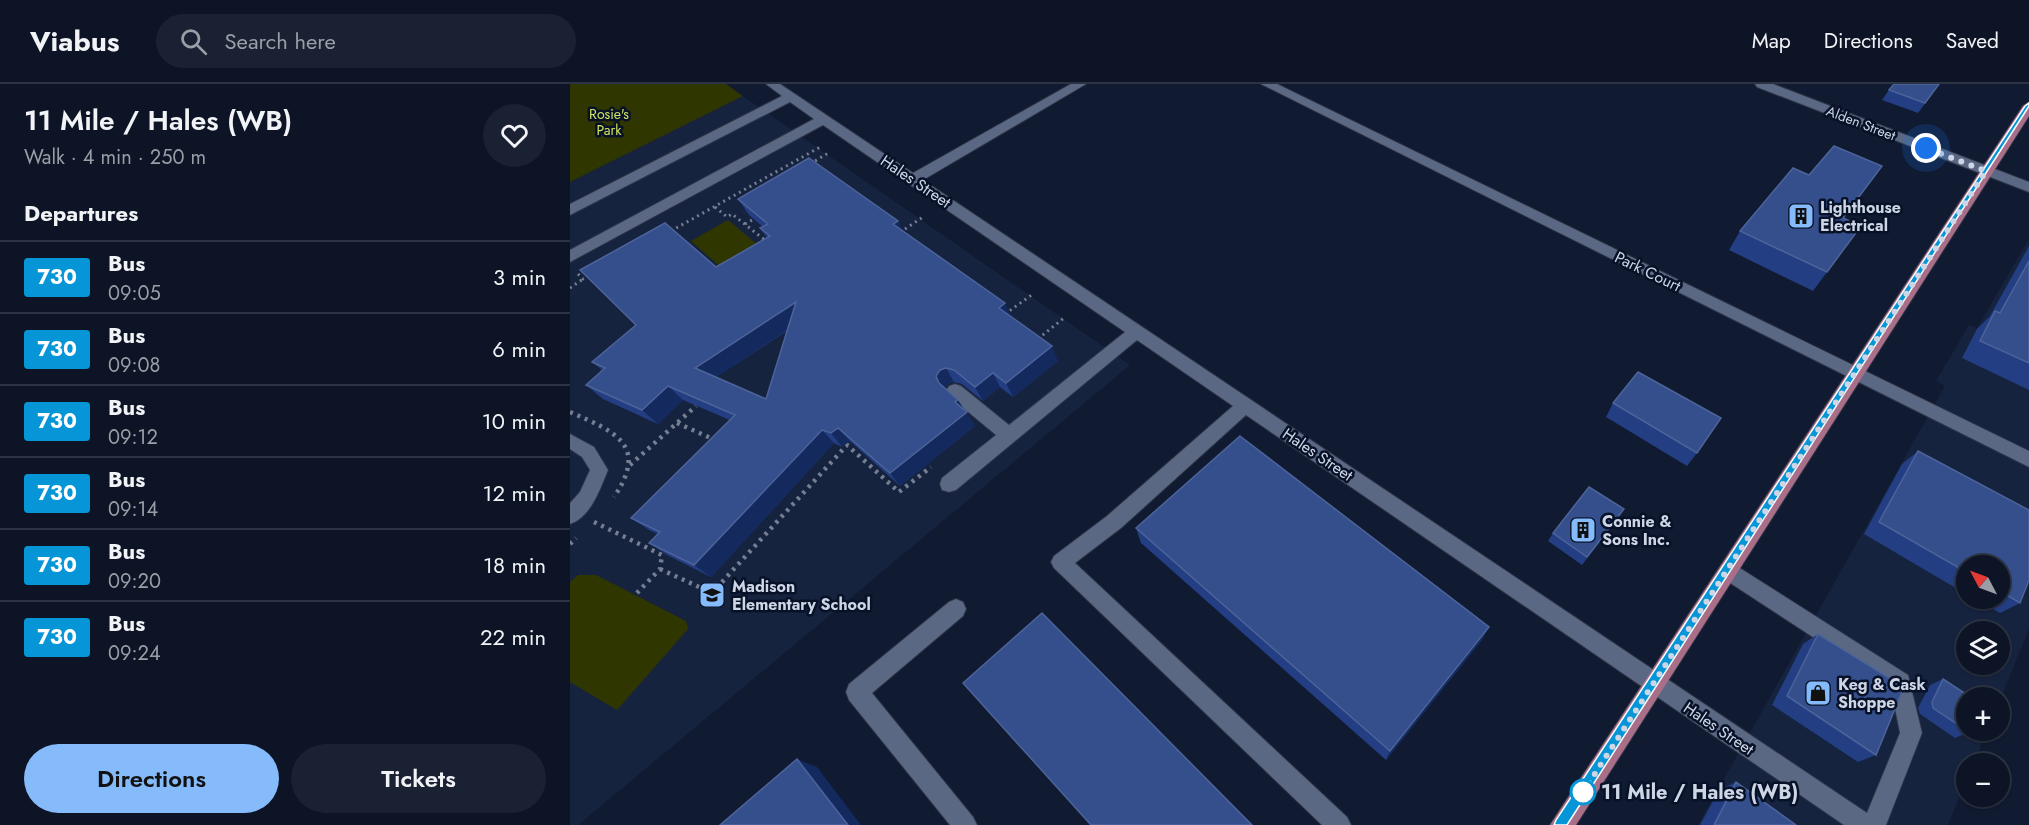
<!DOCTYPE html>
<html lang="en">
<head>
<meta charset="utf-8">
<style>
	:root { --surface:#0c1425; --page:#1a2132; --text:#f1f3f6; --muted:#9a9ea7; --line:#2c3342; --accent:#85bbfb }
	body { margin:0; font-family:Jost,sans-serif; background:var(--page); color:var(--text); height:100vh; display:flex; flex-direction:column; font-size:22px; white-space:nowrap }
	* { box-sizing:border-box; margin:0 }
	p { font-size:20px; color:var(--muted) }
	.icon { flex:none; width:33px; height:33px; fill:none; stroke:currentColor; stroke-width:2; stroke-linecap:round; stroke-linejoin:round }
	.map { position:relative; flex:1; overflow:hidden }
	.drawer { display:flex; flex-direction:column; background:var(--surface); width:570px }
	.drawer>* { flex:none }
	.badge { padding:0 12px; border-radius:4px; font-size:21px; line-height:39px }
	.needle { width:39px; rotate:311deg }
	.buttons { position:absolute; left:1386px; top:471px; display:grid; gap:12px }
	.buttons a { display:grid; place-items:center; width:54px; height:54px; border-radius:50%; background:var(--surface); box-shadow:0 2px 4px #0004,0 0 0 2px var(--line); font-size:30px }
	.you { position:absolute; width:30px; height:30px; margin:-15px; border:4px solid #fff; border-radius:50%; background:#1a73e8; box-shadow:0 0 0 9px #1a73e833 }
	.map>.badge { position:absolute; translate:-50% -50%; box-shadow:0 0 0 3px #fff }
	h2 { padding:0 24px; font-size:22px; line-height:54px }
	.round { display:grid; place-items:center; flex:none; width:63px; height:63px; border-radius:32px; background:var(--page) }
	.overview { display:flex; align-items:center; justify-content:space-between; height:102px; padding:0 24px }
	h1 { font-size:28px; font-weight:600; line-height:45px }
	.cta { display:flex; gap:12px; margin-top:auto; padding:12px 24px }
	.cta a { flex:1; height:69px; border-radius:36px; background:var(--accent); color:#111; font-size:24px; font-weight:600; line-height:69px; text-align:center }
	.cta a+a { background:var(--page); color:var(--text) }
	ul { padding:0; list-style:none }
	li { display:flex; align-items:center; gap:18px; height:72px; padding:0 24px; border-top:2px solid var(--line) }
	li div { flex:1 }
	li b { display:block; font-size:22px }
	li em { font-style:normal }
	li .badge { min-width:66px; font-weight:700; text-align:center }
	header { display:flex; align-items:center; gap:36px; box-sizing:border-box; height:84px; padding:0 30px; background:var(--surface); border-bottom:2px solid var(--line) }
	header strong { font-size:28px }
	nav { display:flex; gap:33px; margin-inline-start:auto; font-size:21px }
	.search { width:420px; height:54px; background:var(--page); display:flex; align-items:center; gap:15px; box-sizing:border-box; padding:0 21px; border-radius:33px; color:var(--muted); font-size:22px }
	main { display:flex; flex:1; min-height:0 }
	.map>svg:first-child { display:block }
	.built { fill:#16233f; fill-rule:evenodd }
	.green { fill:#303600 }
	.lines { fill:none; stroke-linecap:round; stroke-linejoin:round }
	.minor-casing { stroke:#2e3345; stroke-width:2 }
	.major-casing { stroke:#2e3345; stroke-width:2 }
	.path-far1 { stroke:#767f92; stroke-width:3; stroke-dasharray:2 4; stroke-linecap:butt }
	.path { stroke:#767f92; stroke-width:4.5; stroke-dasharray:3 5; stroke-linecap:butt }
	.minor { fill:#5a6883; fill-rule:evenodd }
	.major { fill:#a96f88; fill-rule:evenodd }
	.wall { fill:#233e82; fill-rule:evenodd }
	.shaded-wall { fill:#14295d }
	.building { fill:#354f8c; stroke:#4d649a; stroke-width:1.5; fill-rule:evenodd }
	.line { fill:#0696d7; stroke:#fff; stroke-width:1.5 }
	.walk { stroke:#ced6e6; stroke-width:6; stroke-dasharray:0 10.8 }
	.stop-dot { fill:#fff; stroke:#0696d7; stroke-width:3 }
	.labels { text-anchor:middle; stroke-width:5; stroke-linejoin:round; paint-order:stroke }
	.far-park-label { font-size:14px; fill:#d0e361; stroke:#071127 }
	.far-street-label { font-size:14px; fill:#ced6e6; stroke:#071127 }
	.street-label { font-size:16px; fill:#ced6e6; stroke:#071127 }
	.poi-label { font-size:16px; font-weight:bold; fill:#ced6e6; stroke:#071127; text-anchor:start }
	.near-stop-label { font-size:20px; font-weight:bold; fill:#ced6e6; stroke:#071127; text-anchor:start }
</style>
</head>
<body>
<header>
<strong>Viabus</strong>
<div class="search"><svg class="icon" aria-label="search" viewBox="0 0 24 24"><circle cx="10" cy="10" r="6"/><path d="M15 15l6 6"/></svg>Search here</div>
<nav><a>Map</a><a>Directions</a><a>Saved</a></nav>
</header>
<main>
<section class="drawer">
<div class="overview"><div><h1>11 Mile / Hales (WB)</h1><p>Walk · 4 min · 250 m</p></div><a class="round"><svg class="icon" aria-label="heart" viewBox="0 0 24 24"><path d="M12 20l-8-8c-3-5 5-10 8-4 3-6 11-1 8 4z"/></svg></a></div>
<h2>Departures</h2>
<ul>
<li><span class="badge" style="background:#0696d7;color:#fff">730</span><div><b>Bus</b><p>09:05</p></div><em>3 min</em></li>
<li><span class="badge" style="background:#0696d7;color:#fff">730</span><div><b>Bus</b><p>09:08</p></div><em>6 min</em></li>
<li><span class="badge" style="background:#0696d7;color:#fff">730</span><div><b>Bus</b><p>09:12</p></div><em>10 min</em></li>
<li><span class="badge" style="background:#0696d7;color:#fff">730</span><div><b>Bus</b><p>09:14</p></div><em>12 min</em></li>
<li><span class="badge" style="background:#0696d7;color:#fff">730</span><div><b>Bus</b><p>09:20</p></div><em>18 min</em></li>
<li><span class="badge" style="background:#0696d7;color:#fff">730</span><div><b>Bus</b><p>09:24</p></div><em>22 min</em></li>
</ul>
<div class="cta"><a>Directions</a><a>Tickets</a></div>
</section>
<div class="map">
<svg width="1459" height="741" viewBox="0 0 1459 741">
	<rect width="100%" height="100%" fill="#101a31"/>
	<!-- built -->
	<path class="built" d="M173 12 560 281 8 741H0V98Z
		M1459 155V545L1430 616V614H1396V646L1417 647 1404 679 1396 680V697L1378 741H1128L1375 302 1366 297 1399 241 1407 244ZM1396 482H1430V514H1396ZM1396 548H1430V580H1396Z"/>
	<!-- green -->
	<path class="green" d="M0 0H156L173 12 0 98Z
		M158 136 200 171 163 194 121 157Z
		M8 491H26L116 537 118 545 47 626 0 598V498Z"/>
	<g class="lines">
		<!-- minor casing -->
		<g class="minor-casing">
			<path id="minor" d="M196 0H210L343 89 501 0H516L353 96 1297 729 1330 649 1321 604 1151 493 1148 487 1151 481 1158 478 1165 481 1338 591 1352 649 1316 741H1274L676 331 551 444 505 479 777 733 781 741H752L484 484 481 478 484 472 537 432 663 322 567 256 386 406 379 408 372 406 370 400 372 394 426 351 379 312 376 307 379 302 385 300 391 302 439 341 555 248 253 41 0 178V166L244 35 220 18 0 131V120L212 12Z
				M691 0H707L1459 367V383Z
				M1185 0H1203L1459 98V108L1187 3Z
				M0 350 24 363 38 386C30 405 21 433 0 440V419L10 408 20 386 12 373 0 365Z
				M386 515 393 518 396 525 393 532 302 609 403 733 407 741H380L279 616 276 608 279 600 379 518Z"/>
		</g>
		<!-- major casing -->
		<g class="major-casing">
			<path id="major" d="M1459 18V32L1006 741H980L1453 22Z"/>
		</g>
		<!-- path-far1 -->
		<path class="path-far1" d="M240 80 260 68
			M145 123 157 133 162 130 196 157
			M175 140 184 135
			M335 145 353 133
			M101 147 252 62
			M8 190 13 195 21 191
			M0 204 13 195
			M435 230 463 210
			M468 255 495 233"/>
		<!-- path -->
		<path class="path" d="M0 328C43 347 80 360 44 413
			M107 339 145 356
			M60 381 126 322
			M24 438 92 471 90 485 66 510
			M0 460 6 454
			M90 485 142 509 277 361 329 408 361 383"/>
		<!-- minor -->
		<use href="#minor" class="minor"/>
		<!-- major -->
		<use href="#major" class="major"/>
	</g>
	<!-- wall -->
	<path class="wall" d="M1370 0 1348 29 1312 16 1319 6Z
		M1312 82 1274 134 1291 142 1243 207 1159 166 1170 147 1239 91Z
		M168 115 328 137 332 146 441 232 488 277 443 313 430 303 413 317 392 300 384 298 378 300 375 304 394 326 405 342 330 402 280 357 272 363 264 359 141 493 97 471 79 459 88 450 79 446 61 434 160 336 113 316 88 340 33 315 16 301 32 286 22 278 146 183 197 154 190 144 193 143 179 131ZM217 247 196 315 146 293Z
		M1459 162V306L1392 274 1407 245 1420 232Z
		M1043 319 1127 369 1117 382 1036 333Z
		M1348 367 1459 426V496L1450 519 1430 529 1404 514H1430V482H1396V510L1294 450 1332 380Z
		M1048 434 1012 481 978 457 983 449Z
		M566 444 919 543 912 556 816 676 571 459Z
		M1248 550 1306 671 1288 678 1202 621 1233 560Z
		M1373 595 1399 648 1385 654 1350 630 1348 624 1360 601Z
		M1166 698 1226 741H1130L1149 706Z"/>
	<!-- shaded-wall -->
	<path class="shaded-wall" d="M328 137 336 153 323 140Z
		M226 218 237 233 139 298 125 284Z
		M435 219 442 234 429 224Z
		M482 262 488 277 443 313 436 299Z
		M376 284 384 298 378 300 374 306 369 299 366 292 370 286Z
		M423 289 430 303 413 317 405 303Z
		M98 302 113 316 88 340 72 326Z
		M388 316 405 342 330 402 320 389Z
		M268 344 280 357 272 363 261 349Z
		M252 346 264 359 141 493 124 481Z
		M919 543 912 556 816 676 820 667Z
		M227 675 247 683 291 741H278Z"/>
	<!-- building -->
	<path class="building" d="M1324 0H1369L1355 19 1319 6Z
		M1264 62 1312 82 1273 134 1291 142 1257 188 1170 147 1223 84 1239 91Z
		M239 74 328 137 323 140 435 219 429 224 482 262 436 299 423 289 405 303 384 286 376 284 370 286 366 292 369 299 388 316 385 318 397 328 320 389 268 344 261 349 252 346 124 481 79 459 90 448 61 434 165 331 98 302 72 326 16 301 35 284 22 278 66 241 10 186 95 139 146 183 200 152 190 144 198 140 168 115ZM226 218 196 315 125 284Z
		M1459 177V279L1410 257 1425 227 1430 229Z
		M1068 288 1151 334 1127 369 1043 319Z
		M670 352 919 543 820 667 566 444Z
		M1348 367 1459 426V496L1450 519 1430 507V482H1396V488L1309 438Z
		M1019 403 1054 425 1017 473 983 449Z
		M472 529 682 741H521L393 599Z
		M1248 550 1334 603 1306 671 1217 612Z
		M1373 595 1402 614H1396V646L1363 624 1362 618Z
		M227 675 278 741H150Z
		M1166 698 1226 741H1144Z"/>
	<!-- line -->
	<path class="line" d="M1459 19V22L997 741H984L986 736 1455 22Z"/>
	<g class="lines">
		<!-- walk -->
		<path class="walk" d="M1013 708 1416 87 1356 64"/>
	</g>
	<!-- icons -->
	<defs>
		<g id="building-square" transform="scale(1.35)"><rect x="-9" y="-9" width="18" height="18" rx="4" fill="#85bbfb" stroke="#071127"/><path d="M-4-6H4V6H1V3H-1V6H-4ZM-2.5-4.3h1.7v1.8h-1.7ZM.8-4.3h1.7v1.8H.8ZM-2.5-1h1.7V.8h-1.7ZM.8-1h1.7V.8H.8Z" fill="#111"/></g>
		<g id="school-square" transform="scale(1.35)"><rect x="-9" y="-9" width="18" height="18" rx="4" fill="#85bbfb" stroke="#071127"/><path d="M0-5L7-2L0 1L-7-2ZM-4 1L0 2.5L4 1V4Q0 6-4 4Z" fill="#111"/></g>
		<g id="shop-square" transform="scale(1.35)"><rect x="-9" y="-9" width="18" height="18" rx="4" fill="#85bbfb" stroke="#071127"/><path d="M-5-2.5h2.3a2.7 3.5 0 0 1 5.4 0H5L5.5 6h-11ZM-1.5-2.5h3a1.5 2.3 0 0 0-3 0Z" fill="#111"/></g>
	</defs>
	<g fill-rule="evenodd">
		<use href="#building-square" x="1231" y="132"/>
		<use href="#building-square" x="1013" y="446"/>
		<use href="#school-square" x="142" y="511"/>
		<use href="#shop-square" x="1248" y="609"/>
	</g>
	<!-- markers -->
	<circle class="stop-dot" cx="1013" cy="708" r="12"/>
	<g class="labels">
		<!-- far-park labels -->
		<g class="far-park-label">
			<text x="39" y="35">Rosie's<tspan x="39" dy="16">Park</tspan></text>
		</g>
		<!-- far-street labels -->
		<g class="far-street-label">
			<text transform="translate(1291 39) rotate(21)" y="5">Alden Street</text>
		</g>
		<!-- street labels -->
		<g class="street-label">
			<text transform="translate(346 97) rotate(34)" y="6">Hales Street</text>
			<text transform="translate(1078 187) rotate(26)" y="6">Park Court</text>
			<text transform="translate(748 370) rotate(34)" y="6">Hales Street</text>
			<text transform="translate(1149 644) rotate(34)" y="6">Hales Street</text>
		</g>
		<!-- poi labels -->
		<g class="poi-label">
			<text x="1250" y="129">Lighthouse<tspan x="1250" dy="18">Electrical</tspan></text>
			<text x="1032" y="443">Connie &amp;<tspan x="1032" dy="18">Sons Inc.</tspan></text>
			<text x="162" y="508">Madison<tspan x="162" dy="18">Elementary School</tspan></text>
			<text x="1268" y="606">Keg &amp; Cask<tspan x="1268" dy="18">Shoppe</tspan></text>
		</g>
		<!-- near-stop labels -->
		<g class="near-stop-label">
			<text x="1031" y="715">11 Mile / Hales (WB)</text>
		</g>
	</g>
</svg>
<div class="buttons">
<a><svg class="needle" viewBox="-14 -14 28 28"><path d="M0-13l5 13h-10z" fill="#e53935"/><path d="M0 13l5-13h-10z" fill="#9a9ea7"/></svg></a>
<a><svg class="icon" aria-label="layers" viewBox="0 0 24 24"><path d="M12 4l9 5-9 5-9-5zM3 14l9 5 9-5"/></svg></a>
<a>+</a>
<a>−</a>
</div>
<div class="you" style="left:1356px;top:64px"></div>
</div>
</main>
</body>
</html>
